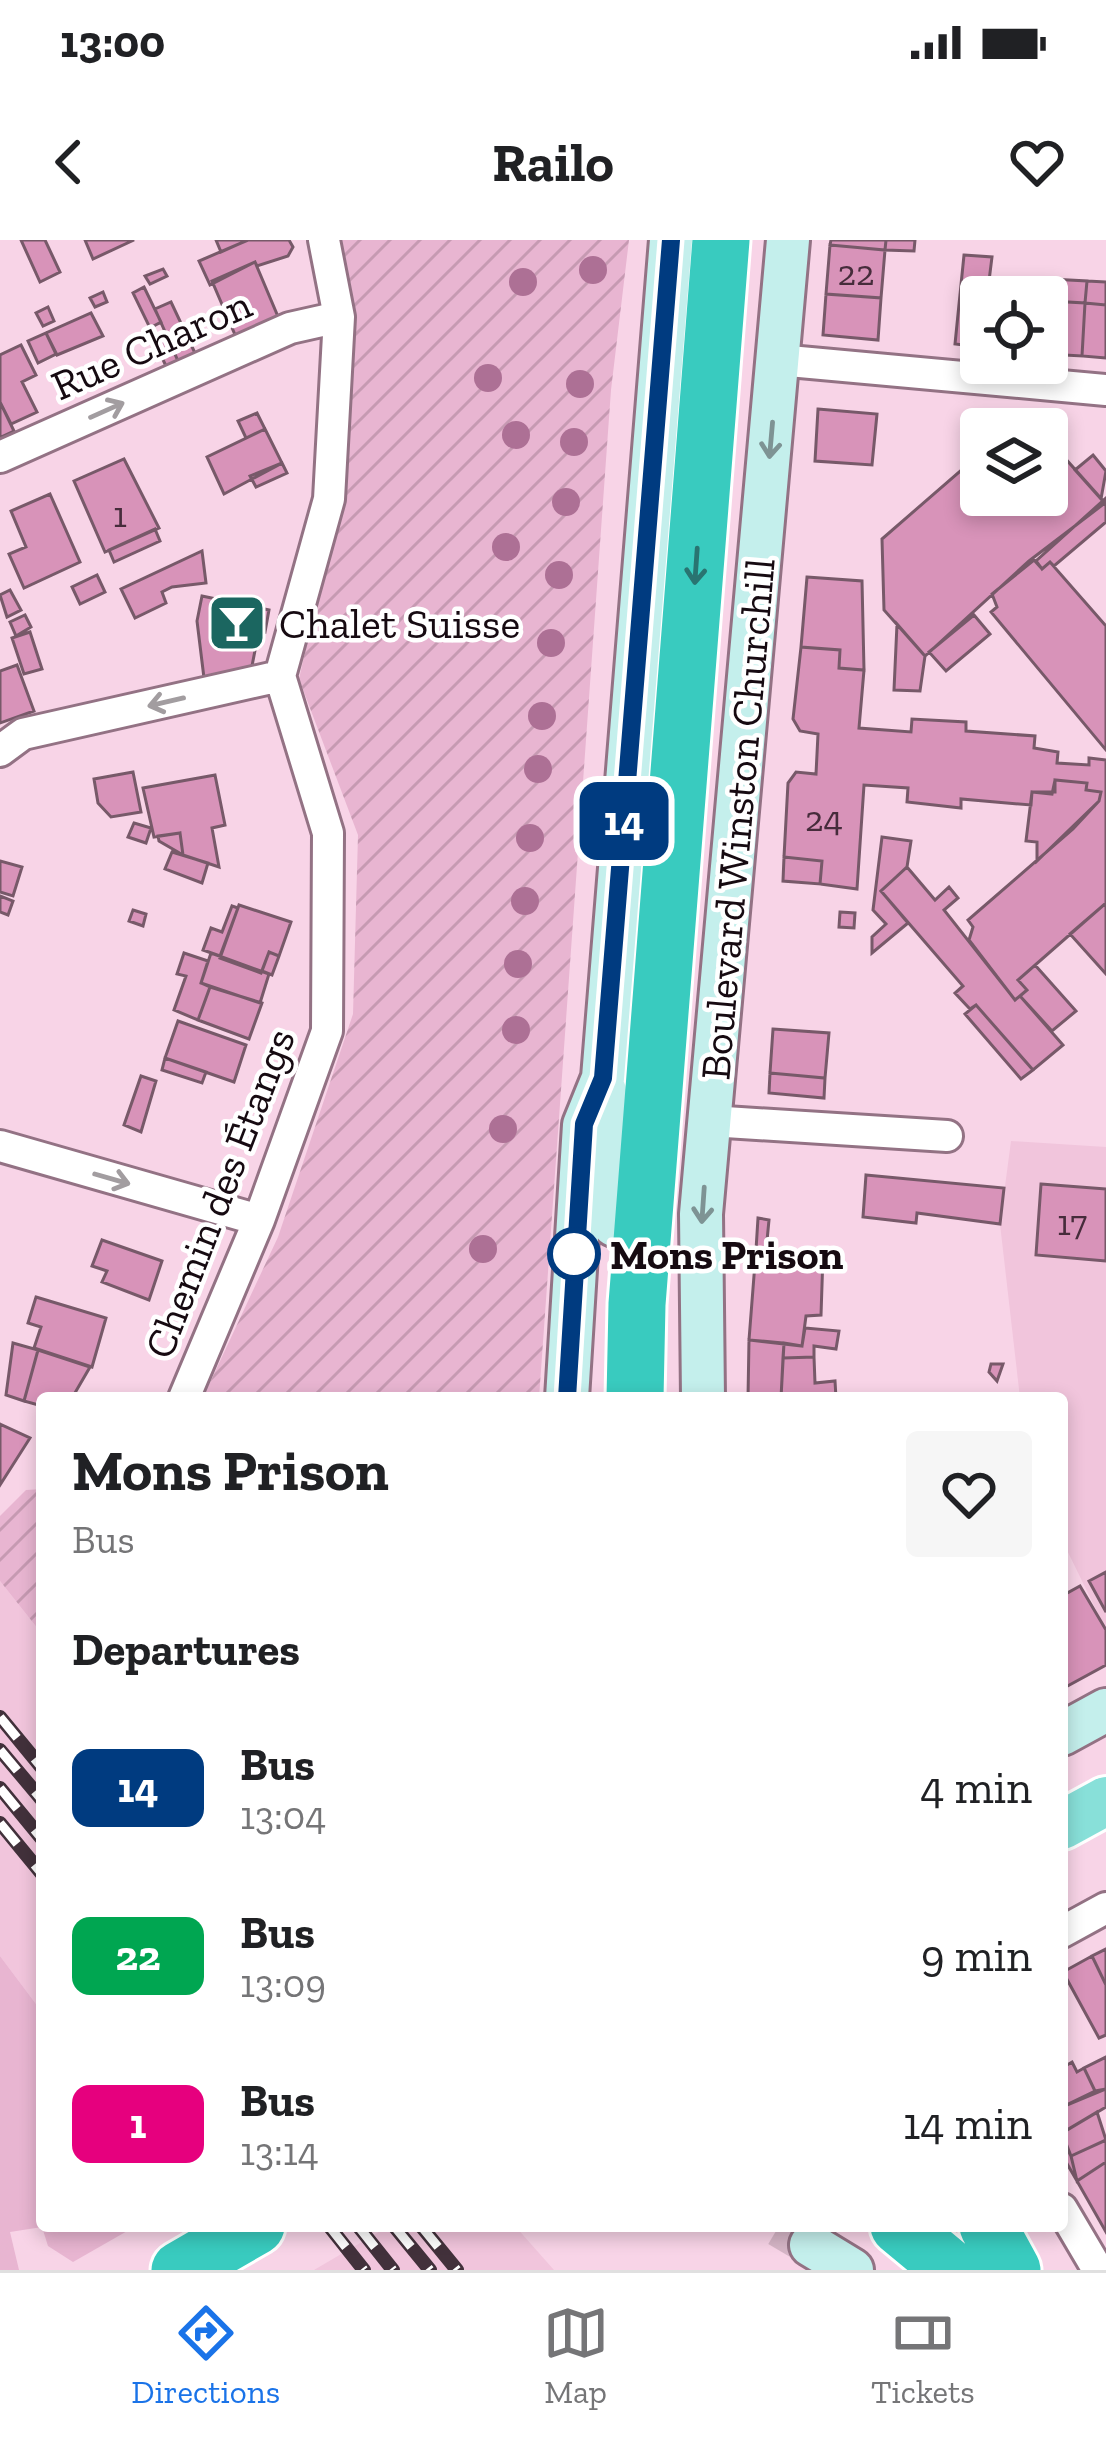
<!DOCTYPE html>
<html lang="en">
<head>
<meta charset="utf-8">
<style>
	:root { --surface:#fff; --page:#f6f6f6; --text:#202124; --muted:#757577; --line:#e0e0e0; --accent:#1a73e8 }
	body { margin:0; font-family:"Zilla Slab",serif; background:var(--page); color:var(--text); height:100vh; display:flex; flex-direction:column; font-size:45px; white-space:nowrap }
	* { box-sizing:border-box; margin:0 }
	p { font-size:39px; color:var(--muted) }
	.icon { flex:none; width:66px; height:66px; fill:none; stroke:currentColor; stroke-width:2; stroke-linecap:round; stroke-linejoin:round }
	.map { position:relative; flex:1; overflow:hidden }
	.drawer { position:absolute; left:36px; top:1152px; width:1032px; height:840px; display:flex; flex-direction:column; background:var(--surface); border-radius:12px; box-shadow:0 6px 18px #0003 }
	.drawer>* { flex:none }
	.badge { padding:0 24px; border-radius:18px; font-size:42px; line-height:78px }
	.tools { position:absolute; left:960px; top:36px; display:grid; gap:24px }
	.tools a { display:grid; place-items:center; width:108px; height:108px; border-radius:12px; background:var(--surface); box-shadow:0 6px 18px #0003; font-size:60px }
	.map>.badge { position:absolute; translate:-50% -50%; box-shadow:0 0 0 6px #fff }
	h2 { padding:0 36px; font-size:45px; line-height:108px }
	.round { display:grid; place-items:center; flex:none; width:126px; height:126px; border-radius:12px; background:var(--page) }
	.overview { display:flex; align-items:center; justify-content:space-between; height:204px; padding:0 36px }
	h1 { font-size:57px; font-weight:800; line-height:90px }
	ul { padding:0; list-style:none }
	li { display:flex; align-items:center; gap:36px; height:168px; padding:0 36px }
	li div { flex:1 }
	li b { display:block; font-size:45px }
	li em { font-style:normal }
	li .badge { min-width:132px; font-weight:700; text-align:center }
	.status { display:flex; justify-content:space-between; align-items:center; height:84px; padding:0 60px; background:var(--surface); direction:ltr }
	.status svg { height:33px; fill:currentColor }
	header { display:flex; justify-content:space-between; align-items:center; height:156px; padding:0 36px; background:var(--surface); font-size:54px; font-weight:800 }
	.tab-bar { display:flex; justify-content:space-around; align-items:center; height:168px; border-top:3px solid var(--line); background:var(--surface); font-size:33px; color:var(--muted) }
	.tab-bar a { display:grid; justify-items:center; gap:6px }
	.tab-bar .on { color:var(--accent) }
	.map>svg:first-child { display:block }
	.built { fill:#f1c5dc }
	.green { fill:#e8b5d1 }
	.garden { fill:url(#garden-furrows) }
	.building { fill:#d893b9; stroke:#775969; stroke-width:3 }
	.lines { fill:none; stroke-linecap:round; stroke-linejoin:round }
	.secondary-tunnel { stroke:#d6b6c7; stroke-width:42; stroke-dasharray:42 21; stroke-linecap:butt }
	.street-casing { stroke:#937284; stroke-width:36 }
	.secondary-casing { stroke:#937284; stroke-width:48 }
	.primary-casing { stroke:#fff; stroke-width:54 }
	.highway-casing { stroke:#fff; stroke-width:63 }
	.street { stroke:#fff; stroke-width:30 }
	.secondary { stroke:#c4efec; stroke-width:42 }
	.primary { stroke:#88e0d9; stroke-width:48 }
	.highway { stroke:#39cbbf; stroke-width:57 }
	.rail-casing { stroke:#42313b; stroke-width:14 }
	.rail { stroke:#fff; stroke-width:9; stroke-dasharray:27; stroke-linecap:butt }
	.tree { fill:#ad7095 }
	.oneway { stroke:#a29da0 }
	.oneway2 { stroke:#7e9394 }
	.oneway3 { stroke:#297471 }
	.line-casing { stroke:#fff; stroke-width:27 }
	.line { stroke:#003b80; stroke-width:18 }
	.stop-dot { fill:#fff; stroke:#003b80; stroke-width:6 }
	.labels { text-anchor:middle; stroke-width:9; stroke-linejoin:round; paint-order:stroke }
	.number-label { font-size:36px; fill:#462c3b }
	.street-label { font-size:42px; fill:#160a11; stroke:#fff }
	.poi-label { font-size:42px; fill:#160a11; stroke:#fff; text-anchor:start }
	.stop-label { font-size:42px; font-weight:bold; fill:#160a11; stroke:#fff; text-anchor:start }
</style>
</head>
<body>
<div class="status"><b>13:00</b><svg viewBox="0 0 49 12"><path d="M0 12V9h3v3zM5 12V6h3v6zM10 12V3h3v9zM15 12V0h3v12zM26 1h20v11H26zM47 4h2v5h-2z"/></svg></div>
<header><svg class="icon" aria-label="back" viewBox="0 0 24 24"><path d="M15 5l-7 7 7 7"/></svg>Railo<svg class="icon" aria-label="heart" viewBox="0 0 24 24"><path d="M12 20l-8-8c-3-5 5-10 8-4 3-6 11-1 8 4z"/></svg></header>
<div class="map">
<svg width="1106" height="2030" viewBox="0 0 1106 2030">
	<defs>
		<pattern id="garden-furrows" width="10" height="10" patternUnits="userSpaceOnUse" patternTransform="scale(3)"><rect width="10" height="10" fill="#e8b5d1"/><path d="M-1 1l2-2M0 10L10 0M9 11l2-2" fill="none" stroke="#c69ab2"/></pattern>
	</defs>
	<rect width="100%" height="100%" fill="#f8d4e7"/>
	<!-- built -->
	<path class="built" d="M1011 901 1106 907V1390L1062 1300V1158H1020L1000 984Z
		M0 1341 42 1394V1772L0 1716Z
		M389 1986H515L554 2030H314Z"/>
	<!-- green -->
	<path class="green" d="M0 1716 42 1772V1986H136L73 2022 48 2006 42 1987 10 1992 19 2030H0Z"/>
	<!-- garden -->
	<path class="garden" d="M338 0H629L611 150 539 1158H208L206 1151 278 997 353 774 358 595 299 439 337 268Z
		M42 1249V1394L0 1341V1276L26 1250Z"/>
	<!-- building -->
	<path class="building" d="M21 0H45L60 32 40 42Z
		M85 0H134L93 19Z
		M216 0H248L221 12Z
		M248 0H289L293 7 288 16 257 26 255 22 210 45 199 21Z
		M831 0H886L885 10 830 5Z
		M886 0H915L914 11 885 10Z
		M830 5 885 10 881 58 826 54Z
		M964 15 992 17 987 57H981V107L955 104Z
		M255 22 279 79 236 97 212 41Z
		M163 29 167 36 150 44 145 36Z
		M1039 39 1050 41 1047 67V57H1034Z
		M1050 39 1087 41 1085 63 1049 61Z
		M1087 41 1106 42V65L1085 63Z
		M144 47 161 82 150 88 133 53Z
		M103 52 107 62 95 67 90 58Z
		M826 54 881 58 878 100 823 95Z
		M1049 61 1085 63 1082 116 1047 114Z
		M171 62 195 113 178 121 155 69Z
		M1085 63 1106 65V118L1082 116Z
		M48 67 54 81 43 86 36 73Z
		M91 73 103 96 57 115 46 93Z
		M46 93 56 114 38 123 28 101Z
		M167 96 178 121 166 126 154 101Z
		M21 105 36 135 22 142 37 172 11 184 0 162V115Z
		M0 162 14 191 1 197 0 195Z
		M818 169 877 174 872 225 815 221Z
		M257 173 265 189 246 198 238 181Z
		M265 189 282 223 224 254 207 217Z
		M981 213V255H1047V213L1063 216 1105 263 1029 321 925 416 884 370 882 299Z
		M1093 215 1106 231 1101 259 1075 230Z
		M124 219 159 288 105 312 74 241Z
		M282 223 287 233 256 247 250 236Z
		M50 254 80 322 24 348 9 314 26 307 11 271Z
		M1106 258V282L1054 326 1050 322 1042 329 1036 321Z
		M155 289 160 301 114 322 109 310Z
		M202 311 206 343 172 347 162 352 166 363 135 378 121 349Z
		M1034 320 1042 329 1050 322 1106 386V510L991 372 997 367 992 354Z
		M97 335 105 352 80 364 72 347Z
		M807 337 862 341 864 430 839 428 840 410 801 407Z
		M10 350 21 370 7 377 0 355Z
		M202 356 269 370 265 392 259 390 251 431 204 438 197 381Z
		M25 375 31 387 16 396 10 382Z
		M974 375 990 394 946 431 929 412Z
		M897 384 925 416 920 451 894 450Z
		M30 392 42 429 24 434 12 398Z
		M801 407 840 410 839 428 864 430 859 488 911 492 912 479 966 482V491L1035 496 1034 508 1058 512 1057 523 1089 525V518L1106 520V663L1018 740 1027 750 1015 760 969 700 973 687 968 680 1073 589 1099 561 1101 552 1086 550 1087 543 1055 540V552H1032L1031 565 961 559V568L907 562 908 548 864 545 857 649 820 644 822 621 784 617 788 543 796 532 816 534 818 494 800 491 793 479Z
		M17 425 34 471 0 483V431Z
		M133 532 141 572 111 577 98 563 94 539Z
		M215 535 225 585 212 588 219 627 183 615 180 593 154 597 143 548Z
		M1055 540 1087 543 1086 550 1101 552 1099 561 1037 621V602L1026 601 1032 552 1052 554Z
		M134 583 151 588 146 603 128 597Z
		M180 593 183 615 159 601 158 596Z
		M882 597 911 601 907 627 881 651 908 683 872 713V697L886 684 873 670Z
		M172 612 208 623 202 643 165 629Z
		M784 617 822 621 820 644 783 641Z
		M0 621 22 627 13 656 0 652Z
		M907 627 935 660 949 647 958 658 944 670 1015 760 1020 756 1063 805 1033 830 976 765 970 769 955 753 963 746 881 651Z
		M0 656 13 661 8 675 0 672Z
		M1106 663V734L1070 694Z
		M239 665 291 682 279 716 269 712 261 733 220 718Z
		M232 666 238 668 220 716 203 710 211 688 222 692Z
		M133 670 146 674 143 686 129 681Z
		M840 672 855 673 854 688 839 687Z
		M269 712 279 716 272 735 262 731Z
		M184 713 208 721 201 743 210 747 198 780 174 770 186 736 177 734Z
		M211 713 269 734 260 763 201 743Z
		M1035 725 1076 771 1052 791 1020 756 1027 750 1018 740Z
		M210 747 262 763 249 799 198 780Z
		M976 765 1033 830 1021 839 965 774Z
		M178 781 246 805 234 842 165 818Z
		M773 789 829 793 825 838 770 833Z
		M165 818 206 832 202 843 162 830Z
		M770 833 825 838 824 858 769 853Z
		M141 836 156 841 141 892 124 885Z
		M866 935 1004 948 1000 984 917 973 916 983 863 977Z
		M1041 944 1106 949V1021L1036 1015Z
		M758 978 769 980 766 1011 756 1010Z
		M102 1000 162 1021 149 1060 102 1042 107 1031 92 1026Z
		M756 1010 823 1015 821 1075 806 1076 802 1106 749 1100Z
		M36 1057 106 1078 92 1127 34 1108 41 1087 28 1083Z
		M805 1088 839 1091 836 1109 814 1106V1117L783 1118 784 1103 802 1106Z
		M749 1100 784 1103 781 1158H748Z
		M13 1103 38 1110 24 1161 6 1155Z
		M38 1110 90 1127 72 1158H42V1166L24 1161Z
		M814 1117 815 1143 835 1141 836 1158H781L783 1118Z
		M991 1124H1003L997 1141 989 1132Z
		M0 1184 30 1198 0 1245Z
		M1106 1332V1372L1089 1341Z
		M1080 1346 1106 1390V1425L1062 1449V1356Z
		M1106 1709V1745L1092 1716Z
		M1092 1716 1106 1745V1795L1099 1798 1063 1732Z
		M1106 1817V1849L1095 1851 1084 1828Z
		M1072 1822 1077 1832 1084 1828 1095 1851 1062 1867V1828Z
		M1106 1849V1867L1062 1893V1867Z
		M1097 1872 1106 1900 1071 1916 1062 1893Z
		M1062 1899 1071 1916 1077 1941 1062 1915Z
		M1106 1900V1922L1077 1941 1071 1916Z
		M1106 1922V1992L1077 1941Z"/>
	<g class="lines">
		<!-- secondary-tunnel -->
		<path class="secondary-tunnel" d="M779 1986 811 2005"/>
		<!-- street casing -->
		<g class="street-casing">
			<path id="street" d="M778 120 1106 150
				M0 217 290 88 339 77
				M0 511 23 494 280 436
				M710 881 947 896
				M0 906 259 980
				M184 1158 259 980 327 791 328 593 280 436 329 259 339 77 324 0
				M1062 1692 1106 1668
				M1062 1969 1098 2030"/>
		</g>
		<!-- secondary casing -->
		<g class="secondary-casing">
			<path id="secondary" d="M605 851 614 985
				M567 1158 584 885 603 838 671 0
				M703 1158 701 974 788 0
				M1062 1494 1106 1470
				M811 2005 852 2030"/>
		</g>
		<!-- primary casing -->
		<g class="primary-casing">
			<path id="primary" d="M1062 1585 1106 1561"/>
		</g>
		<!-- highway casing -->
		<g class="highway-casing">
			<path id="highway" d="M635 1158 637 1064 721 0
				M899 1986 952 2030
				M988 1986 1012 2030
				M180 2030 256 1986"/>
		</g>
		<!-- street -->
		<use href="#street" class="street"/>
		<!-- secondary -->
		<use href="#secondary" class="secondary"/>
		<!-- primary -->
		<use href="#primary" class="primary"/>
		<!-- highway -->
		<use href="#highway" class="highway"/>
		<!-- rail casing -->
		<g class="rail-casing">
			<path id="rail" d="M0 1477 42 1528
				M0 1510 42 1560
				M0 1548 42 1599
				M0 1583 42 1634
				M329 1986 364 2030
				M358 1986 393 2030
				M394 1986 430 2030
				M421 1986 457 2030"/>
		</g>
		<!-- rail -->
		<use href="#rail" class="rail"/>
	</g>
	<!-- trees -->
	<g class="tree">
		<circle cx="593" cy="30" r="14"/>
		<circle cx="523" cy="42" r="14"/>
		<circle cx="488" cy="138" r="14"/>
		<circle cx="580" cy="144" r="14"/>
		<circle cx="516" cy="195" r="14"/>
		<circle cx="574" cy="202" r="14"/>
		<circle cx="566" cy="262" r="14"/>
		<circle cx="506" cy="307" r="14"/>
		<circle cx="559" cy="335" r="14"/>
		<circle cx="551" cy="403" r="14"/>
		<circle cx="542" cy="476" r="14"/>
		<circle cx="538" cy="529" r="14"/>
		<circle cx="530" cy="598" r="14"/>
		<circle cx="525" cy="661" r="14"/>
		<circle cx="518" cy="724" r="14"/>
		<circle cx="516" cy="790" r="14"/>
		<circle cx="503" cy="889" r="14"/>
		<circle cx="483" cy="1009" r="14"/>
	</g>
	<!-- one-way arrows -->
	<defs><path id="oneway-shaft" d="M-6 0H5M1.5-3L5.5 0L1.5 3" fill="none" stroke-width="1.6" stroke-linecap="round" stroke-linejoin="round" transform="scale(3)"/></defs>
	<g class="oneway">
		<use href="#oneway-shaft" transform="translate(107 170) rotate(-24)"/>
		<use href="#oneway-shaft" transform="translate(166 462) rotate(167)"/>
		<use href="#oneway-shaft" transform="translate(112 939) rotate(16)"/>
	</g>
	<g class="oneway2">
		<use href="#oneway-shaft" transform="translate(771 200) rotate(95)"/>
		<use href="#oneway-shaft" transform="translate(703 965) rotate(94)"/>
	</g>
	<use class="oneway3" href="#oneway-shaft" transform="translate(696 326) rotate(94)"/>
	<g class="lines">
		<!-- line casing -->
		<g class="line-casing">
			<path id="line" d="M567 1158 584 884 603 838 671 0"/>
		</g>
		<!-- line -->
		<use href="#line" class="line"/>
	</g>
	<!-- icons -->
	<defs>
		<g id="bar-square" transform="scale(3)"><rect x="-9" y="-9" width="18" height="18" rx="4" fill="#1b6660" stroke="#fff"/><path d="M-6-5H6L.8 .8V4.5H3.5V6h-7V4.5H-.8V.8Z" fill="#fff"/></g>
	</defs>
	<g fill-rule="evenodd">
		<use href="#bar-square" x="237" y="383"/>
	</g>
	<!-- markers -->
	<circle class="stop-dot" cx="574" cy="1014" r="24"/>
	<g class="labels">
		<!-- number labels -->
		<g class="number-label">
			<text x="856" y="45">22</text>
			<text x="120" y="287">1</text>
			<text x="824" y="591">24</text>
			<text x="1072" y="995">17</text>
		</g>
		<!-- street labels -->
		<g class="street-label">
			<text transform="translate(151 104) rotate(-24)" y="15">Rue Charon</text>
			<text transform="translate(737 579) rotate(-85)" y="15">Boulevard Winston Churchill</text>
			<text transform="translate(219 953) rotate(-69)" y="15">Chemin des Étangs</text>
		</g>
		<!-- poi labels -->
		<g class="poi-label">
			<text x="279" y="398">Chalet Suisse</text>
		</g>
		<!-- stop labels -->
		<g class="stop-label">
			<text x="610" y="1029">Mons Prison</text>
		</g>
	</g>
</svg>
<div class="tools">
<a><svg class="icon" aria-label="locate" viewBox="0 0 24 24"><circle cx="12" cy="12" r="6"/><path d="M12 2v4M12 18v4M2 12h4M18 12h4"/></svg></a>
<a><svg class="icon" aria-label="layers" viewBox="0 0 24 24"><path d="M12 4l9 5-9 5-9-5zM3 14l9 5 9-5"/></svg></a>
</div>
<b class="badge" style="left:624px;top:581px;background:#003b80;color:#fff">14</b>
<section class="drawer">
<div class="overview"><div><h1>Mons Prison</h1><p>Bus</p></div><a class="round"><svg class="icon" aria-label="heart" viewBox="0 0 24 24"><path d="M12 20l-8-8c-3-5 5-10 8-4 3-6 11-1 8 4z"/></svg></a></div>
<h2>Departures</h2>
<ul>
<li><span class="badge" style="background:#003b80;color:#fff">14</span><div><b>Bus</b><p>13:04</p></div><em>4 min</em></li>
<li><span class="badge" style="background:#00a651;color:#fff">22</span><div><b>Bus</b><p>13:09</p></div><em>9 min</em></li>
<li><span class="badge" style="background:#e6007e;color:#fff">1</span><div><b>Bus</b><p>13:14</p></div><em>14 min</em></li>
</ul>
</section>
</div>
<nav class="tab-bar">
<a class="on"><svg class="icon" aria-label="directions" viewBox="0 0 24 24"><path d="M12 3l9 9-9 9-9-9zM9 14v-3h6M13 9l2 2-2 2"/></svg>Directions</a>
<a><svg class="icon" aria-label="map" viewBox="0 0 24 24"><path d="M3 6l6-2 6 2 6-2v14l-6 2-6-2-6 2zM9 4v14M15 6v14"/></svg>Map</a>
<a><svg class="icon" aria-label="tickets" viewBox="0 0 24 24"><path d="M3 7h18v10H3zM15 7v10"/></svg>Tickets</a>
</nav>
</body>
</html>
